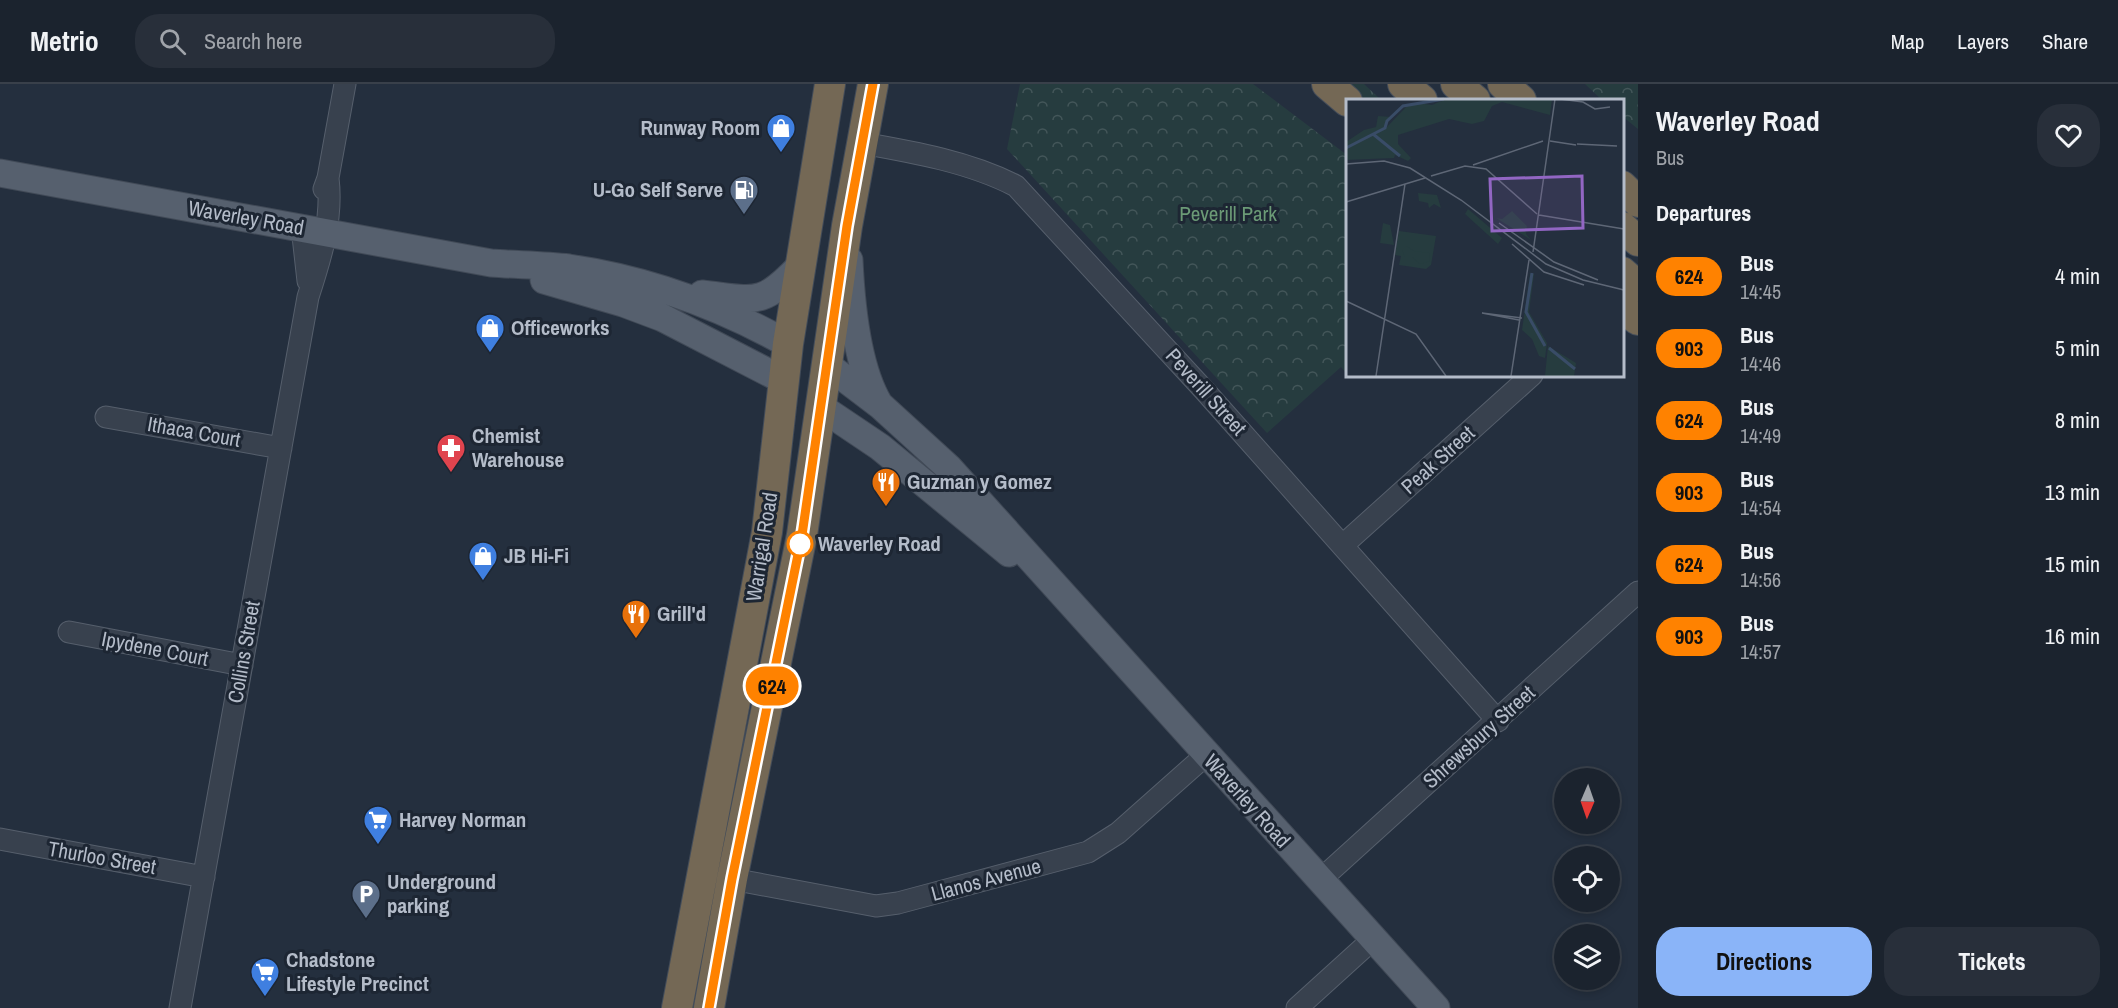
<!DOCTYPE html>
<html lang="en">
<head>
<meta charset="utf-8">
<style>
	:root { --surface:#1b232e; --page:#282f3a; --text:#f1f3f6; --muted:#a0a4aa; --line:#39404a; --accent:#8ab4f8 }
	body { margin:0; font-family:"Archivo Narrow",sans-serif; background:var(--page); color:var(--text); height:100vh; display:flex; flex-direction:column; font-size:22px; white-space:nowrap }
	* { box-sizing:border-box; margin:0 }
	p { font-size:20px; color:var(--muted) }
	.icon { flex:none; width:33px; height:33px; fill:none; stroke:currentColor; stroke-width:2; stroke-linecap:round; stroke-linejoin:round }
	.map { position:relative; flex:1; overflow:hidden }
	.drawer { display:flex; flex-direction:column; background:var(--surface); width:480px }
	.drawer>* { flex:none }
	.badge { padding:0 12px; border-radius:20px; font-size:21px; line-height:39px }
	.needle { width:39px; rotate:182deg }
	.fabs { position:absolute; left:1554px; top:684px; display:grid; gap:12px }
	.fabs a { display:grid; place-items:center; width:66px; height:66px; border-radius:50%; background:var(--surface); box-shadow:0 3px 9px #0003,0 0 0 2px var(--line); font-size:30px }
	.map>.badge { position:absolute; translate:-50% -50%; box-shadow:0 0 0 3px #fff }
	h2 { padding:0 18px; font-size:22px; line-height:54px }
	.round { display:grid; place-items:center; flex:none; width:63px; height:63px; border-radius:24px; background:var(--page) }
	.summary { display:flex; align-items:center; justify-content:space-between; height:102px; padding:0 18px }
	h1 { font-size:28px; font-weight:700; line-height:45px }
	.button { display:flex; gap:12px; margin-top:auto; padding:12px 18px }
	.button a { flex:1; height:69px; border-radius:24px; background:var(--accent); color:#111; font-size:24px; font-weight:700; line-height:69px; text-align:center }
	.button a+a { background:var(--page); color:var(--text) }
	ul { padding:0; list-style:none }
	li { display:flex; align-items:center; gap:18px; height:72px; padding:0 18px }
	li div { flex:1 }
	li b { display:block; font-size:22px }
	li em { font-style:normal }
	li .badge { min-width:66px; font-weight:700; text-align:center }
	header { display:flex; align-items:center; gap:36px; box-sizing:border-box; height:84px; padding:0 30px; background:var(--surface); border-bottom:2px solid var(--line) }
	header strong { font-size:28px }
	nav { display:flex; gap:33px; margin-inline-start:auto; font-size:21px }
	.search { width:420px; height:54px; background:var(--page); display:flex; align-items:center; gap:15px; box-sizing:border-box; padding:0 21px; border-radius:24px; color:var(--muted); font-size:22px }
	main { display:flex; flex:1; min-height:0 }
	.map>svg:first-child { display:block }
	.grass { fill:url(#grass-tufts) }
	.park { fill:url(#park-crowns) }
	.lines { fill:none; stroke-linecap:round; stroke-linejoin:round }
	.minor-casing { stroke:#565f6c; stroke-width:23 }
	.major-casing { stroke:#414a57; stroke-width:29 }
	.highway-casing { stroke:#434c59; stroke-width:32 }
	.minor { stroke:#38414e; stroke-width:21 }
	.major { stroke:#56606e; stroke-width:27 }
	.highway { stroke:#746855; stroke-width:30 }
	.line-casing { stroke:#fff; stroke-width:14 }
	.line { stroke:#ff8200; stroke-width:9 }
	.stop-dot { fill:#fff; stroke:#ff8200; stroke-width:3 }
	.labels { text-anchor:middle; stroke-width:6; stroke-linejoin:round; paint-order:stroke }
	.poi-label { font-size:21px; font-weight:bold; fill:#b4bcc9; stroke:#1d2633; text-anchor:start }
	.park-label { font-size:21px; fill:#6b9a76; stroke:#1d2633 }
	.street-label { font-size:21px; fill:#b4bcc9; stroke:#1d2633 }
	.stop-label { font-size:21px; font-weight:bold; fill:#b4bcc9; stroke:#1d2633; text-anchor:start }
	.inset-river { fill:none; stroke:#394c67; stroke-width:3 }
	.inset-road { fill:none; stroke:#5e6776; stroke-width:1.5 }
	.view { fill:#9266c3; fill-opacity:0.15; stroke:#9266c3; stroke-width:3 }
	.inset-edge { fill:none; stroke:#b4bcc9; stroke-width:3 }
</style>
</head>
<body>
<header>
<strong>Metrio</strong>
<div class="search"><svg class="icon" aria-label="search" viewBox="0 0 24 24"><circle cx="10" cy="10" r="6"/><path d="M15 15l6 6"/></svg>Search here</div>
<nav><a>Map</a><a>Layers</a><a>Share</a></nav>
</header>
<main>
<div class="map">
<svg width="1638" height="924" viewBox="0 0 1638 924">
	<defs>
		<pattern id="grass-tufts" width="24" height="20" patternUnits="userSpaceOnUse" patternTransform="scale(1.5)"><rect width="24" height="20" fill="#263c3f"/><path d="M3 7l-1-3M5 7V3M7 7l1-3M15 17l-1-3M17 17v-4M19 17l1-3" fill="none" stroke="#435659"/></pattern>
		<pattern id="park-crowns" width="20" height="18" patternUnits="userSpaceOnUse" patternTransform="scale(1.5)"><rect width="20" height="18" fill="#263c3f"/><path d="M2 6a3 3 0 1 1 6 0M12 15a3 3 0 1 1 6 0" fill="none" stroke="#435659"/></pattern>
	</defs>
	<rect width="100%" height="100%" fill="#242f3e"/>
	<!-- grass -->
	<path class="grass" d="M1347 0H1364L1381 16H1363Z"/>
	<!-- park -->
	<path class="park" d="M1020 0H1253L1347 71V290L1341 283 1267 349 1007 65Z
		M1585 0H1638V45L1622 32V16H1602Z"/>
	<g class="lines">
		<!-- minor casing -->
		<g class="minor-casing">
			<path id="minor" d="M862 59C913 68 970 78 1016 102L1204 306 1498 637
				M324 105 328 94 345 0
				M302 143 308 197
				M106 333 281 364
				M1343 461 1532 291
				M69 548 242 581
				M0 755 204 793
				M732 795 876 822 898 819 1088 768 1118 749 1206 671
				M1319 797 1638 508
				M180 924 308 213C321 173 333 135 328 94
				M1297 924 1372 856"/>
		</g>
		<!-- major casing -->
		<g class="major-casing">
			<path id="major" d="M0 89 491 179C517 181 543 181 569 184 646 195 720 222 788 260
				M849 176C851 219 857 283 879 320
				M544 196 623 219 663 234 783 296
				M702 210C756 216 761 223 800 182
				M827 281 881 322 949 384 1436 924
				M822 324 880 363 1009 469"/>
		</g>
		<!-- highway casing -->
		<g class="highway-casing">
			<path id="highway" d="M1327 0 1347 17
				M1403 0 1422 16
				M1456 0 1475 16
				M1503 0 1521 16
				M1622 102 1638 118
				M1622 143 1638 157
				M1622 188 1638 202
				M1622 224 1638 236
				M677 924 767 448 788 260 830 0
				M709 924 732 795 802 451 847 142 873 0"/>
		</g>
		<!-- minor -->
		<use href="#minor" class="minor"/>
		<!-- major -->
		<use href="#major" class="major"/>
		<!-- highway -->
		<use href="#highway" class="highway"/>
	</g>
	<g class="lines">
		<!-- line casing -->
		<g class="line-casing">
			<path id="line" d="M709 924 732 795 802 451 847 142 873 0"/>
		</g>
		<!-- line -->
		<use href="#line" class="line"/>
	</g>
	<!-- icons -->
	<defs>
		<g id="shop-pin" transform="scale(1.5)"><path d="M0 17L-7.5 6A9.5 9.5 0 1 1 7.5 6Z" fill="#3f7fe0" stroke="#1d2633"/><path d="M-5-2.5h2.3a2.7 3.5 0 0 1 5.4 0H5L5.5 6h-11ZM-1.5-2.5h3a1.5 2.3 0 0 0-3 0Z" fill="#fff"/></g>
		<g id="fuel-pin" transform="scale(1.5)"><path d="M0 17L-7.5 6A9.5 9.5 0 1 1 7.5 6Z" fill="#5c6f8a" stroke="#1d2633"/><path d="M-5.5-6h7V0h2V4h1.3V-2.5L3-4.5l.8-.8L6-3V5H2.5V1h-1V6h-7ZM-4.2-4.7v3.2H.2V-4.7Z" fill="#fff"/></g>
		<g id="pharmacy-pin" transform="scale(1.5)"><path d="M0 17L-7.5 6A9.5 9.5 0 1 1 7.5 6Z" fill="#e0444e" stroke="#1d2633"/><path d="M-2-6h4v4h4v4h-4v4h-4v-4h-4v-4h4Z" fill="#fff"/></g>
		<g id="restaurant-pin" transform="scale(1.5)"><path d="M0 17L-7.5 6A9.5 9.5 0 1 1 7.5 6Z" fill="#e8710a" stroke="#1d2633"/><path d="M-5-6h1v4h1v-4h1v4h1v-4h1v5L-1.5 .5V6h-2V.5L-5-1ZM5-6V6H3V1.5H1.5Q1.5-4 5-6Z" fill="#fff"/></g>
		<g id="supermarket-pin" transform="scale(1.5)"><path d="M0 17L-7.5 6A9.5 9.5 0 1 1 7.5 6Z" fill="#3f7fe0" stroke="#1d2633"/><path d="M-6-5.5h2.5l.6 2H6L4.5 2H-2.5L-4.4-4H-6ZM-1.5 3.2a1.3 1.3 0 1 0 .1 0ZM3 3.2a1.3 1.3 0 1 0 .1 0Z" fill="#fff"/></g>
		<g id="parking-pin" transform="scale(1.5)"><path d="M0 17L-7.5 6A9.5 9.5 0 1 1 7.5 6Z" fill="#5c6f8a" stroke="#1d2633"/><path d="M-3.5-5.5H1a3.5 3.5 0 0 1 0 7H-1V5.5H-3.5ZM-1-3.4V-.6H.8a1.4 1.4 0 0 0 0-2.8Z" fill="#fff"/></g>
	</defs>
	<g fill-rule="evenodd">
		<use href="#shop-pin" x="781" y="44"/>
		<use href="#fuel-pin" x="744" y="106"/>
		<use href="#shop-pin" x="490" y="244"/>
		<use href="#pharmacy-pin" x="451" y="364"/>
		<use href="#restaurant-pin" x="886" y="398"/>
		<use href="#shop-pin" x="483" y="472"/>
		<use href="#restaurant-pin" x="636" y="530"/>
		<use href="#supermarket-pin" x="378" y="736"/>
		<use href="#parking-pin" x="366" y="810"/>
		<use href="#supermarket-pin" x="265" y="888"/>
	</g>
	<!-- markers -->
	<circle class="stop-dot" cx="800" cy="460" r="12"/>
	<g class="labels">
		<!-- poi labels -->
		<g class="poi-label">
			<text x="760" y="51" text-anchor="end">Runway Room</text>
			<text x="723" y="113" text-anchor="end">U-Go Self Serve</text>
			<text x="511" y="251">Officeworks</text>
			<text x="472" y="359">Chemist<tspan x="472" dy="24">Warehouse</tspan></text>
			<text x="907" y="405">Guzman y Gomez</text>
			<text x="504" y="479">JB Hi-Fi</text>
			<text x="657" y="537">Grill'd</text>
			<text x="399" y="743">Harvey Norman</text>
			<text x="387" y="805">Underground<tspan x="387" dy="24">parking</tspan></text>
			<text x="286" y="883">Chadstone<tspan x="286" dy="24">Lifestyle Precinct</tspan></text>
		</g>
		<!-- park labels -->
		<g class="park-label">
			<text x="1228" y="137">Peverill Park</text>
		</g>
		<!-- street labels -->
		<g class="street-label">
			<text transform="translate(246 134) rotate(10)" y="7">Waverley Road</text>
			<text transform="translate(1206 308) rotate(48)" y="7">Peverill Street</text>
			<text transform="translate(194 348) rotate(10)" y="7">Ithaca Court</text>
			<text transform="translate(1438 376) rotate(-42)" y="7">Peak Street</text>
			<text transform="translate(762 463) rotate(-81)" y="7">Warrigal Road</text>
			<text transform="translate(155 565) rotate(11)" y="7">Ipydene Court</text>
			<text transform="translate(244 568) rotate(-80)" y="7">Collins Street</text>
			<text transform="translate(1479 653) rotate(-42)" y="7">Shrewsbury Street</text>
			<text transform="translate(1247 717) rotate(48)" y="7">Waverley Road</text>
			<text transform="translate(102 774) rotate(10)" y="7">Thurloo Street</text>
			<text transform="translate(986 796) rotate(-15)" y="7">Llanos Avenue</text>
		</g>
		<!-- stop labels -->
		<g class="stop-label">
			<text x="818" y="467">Waverley Road</text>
		</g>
	</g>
	<!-- overview -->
	<g transform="translate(1346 15)">
		<rect width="278" height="278" fill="#242f3e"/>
		<path d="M100 0H206L204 16 156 3 146 7 138 22 126 25 103 20 52 36V45L65 59 62 62 49 56 48 59 0 61V50L40 29 60 8 71 4 86 6Z" fill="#263c3f"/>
		<path d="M32 17 46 18 37 29 0 48V43L18 31 30 28ZM72 94 91 96 95 109 88 105 83 109 82 104 73 102ZM122 110 156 139 152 145 119 115ZM166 112 181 127 180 135 185 141 150 119 156 120ZM37 124 44 126 48 146 34 144ZM53 132 90 137 85 166 80 170 53 166 55 157 49 156ZM184 175H188L183 213 201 244 199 259 193 257 186 240 176 231ZM202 247 230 264 228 277H199Z" fill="#263c3f"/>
		<path d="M60 147 68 152 83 154 84 162 74 165 66 158H59L56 151Z" fill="#263c3f"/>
		<path class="inset-river" d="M27 35 54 57M0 49 39 29 41 22 57 7 98 0M186 174 180 213 199 247M203 249 229 270"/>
		<path class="inset-road" d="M214 0 237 3 249 10 264 8M204 42 230 46M231 45 271 47M0 65 38 62 64 69 115 101 200 165 237 181 278 191M127 66 197 42M85 77 119 67 140 70 191 115M0 103 79 79M193 116 278 130M153 124 208 163 252 181M166 145 198 173 238 186M187 153 209 0M0 202 70 235 100 277M173 221 136 214 176 219M30 277 59 85M165 277 183 161"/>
		<path class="view" d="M236 77 237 129 146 132 144 80Z"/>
		<rect width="278" height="278" class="inset-edge"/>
	</g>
</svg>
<div class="fabs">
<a><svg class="needle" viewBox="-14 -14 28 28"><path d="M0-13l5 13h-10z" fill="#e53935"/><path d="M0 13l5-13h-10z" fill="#a0a4aa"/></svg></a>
<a><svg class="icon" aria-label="locate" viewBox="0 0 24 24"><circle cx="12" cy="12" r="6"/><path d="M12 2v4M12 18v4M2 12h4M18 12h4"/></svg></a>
<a><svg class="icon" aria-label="layers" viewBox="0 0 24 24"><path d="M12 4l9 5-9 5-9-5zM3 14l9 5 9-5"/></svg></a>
</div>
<b class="badge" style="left:772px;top:602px;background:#ff8200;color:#111">624</b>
</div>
<section class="drawer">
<div class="summary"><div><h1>Waverley Road</h1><p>Bus</p></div><a class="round"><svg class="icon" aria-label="heart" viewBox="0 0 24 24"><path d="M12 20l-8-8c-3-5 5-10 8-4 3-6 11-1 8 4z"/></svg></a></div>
<h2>Departures</h2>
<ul>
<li><span class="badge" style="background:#ff8200;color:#111">624</span><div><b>Bus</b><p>14:45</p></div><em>4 min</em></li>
<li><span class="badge" style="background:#ff8200;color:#111">903</span><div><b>Bus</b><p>14:46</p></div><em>5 min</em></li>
<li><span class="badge" style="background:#ff8200;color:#111">624</span><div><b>Bus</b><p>14:49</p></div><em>8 min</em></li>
<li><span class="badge" style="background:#ff8200;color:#111">903</span><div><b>Bus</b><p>14:54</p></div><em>13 min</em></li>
<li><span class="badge" style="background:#ff8200;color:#111">624</span><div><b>Bus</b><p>14:56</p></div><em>15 min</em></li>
<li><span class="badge" style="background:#ff8200;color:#111">903</span><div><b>Bus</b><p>14:57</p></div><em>16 min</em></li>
</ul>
<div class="button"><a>Directions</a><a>Tickets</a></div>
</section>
</main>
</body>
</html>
